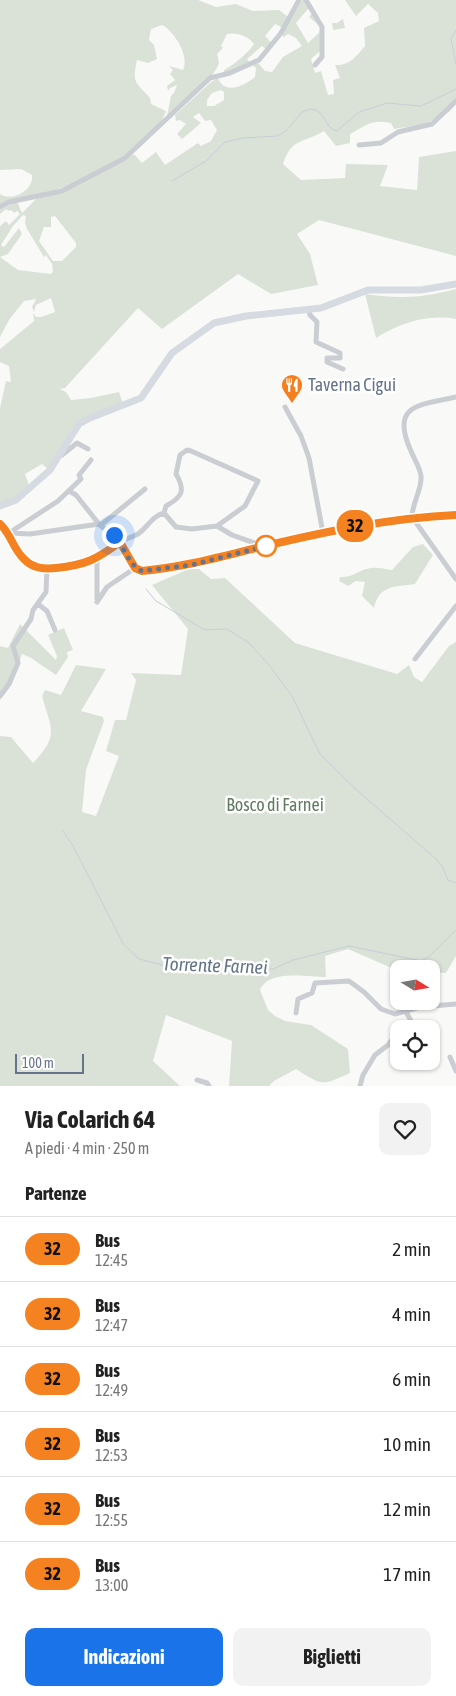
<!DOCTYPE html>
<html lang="it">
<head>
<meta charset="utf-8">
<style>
	:root { --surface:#fff; --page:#f2f2f2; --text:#222; --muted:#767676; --line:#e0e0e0; --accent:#1a73e8 }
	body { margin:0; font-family:"Asap Condensed",sans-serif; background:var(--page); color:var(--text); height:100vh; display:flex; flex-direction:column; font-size:19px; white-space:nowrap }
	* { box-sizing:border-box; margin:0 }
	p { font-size:16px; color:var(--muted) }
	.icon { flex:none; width:28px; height:28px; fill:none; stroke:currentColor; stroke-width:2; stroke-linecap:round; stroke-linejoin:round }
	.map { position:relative; height:1086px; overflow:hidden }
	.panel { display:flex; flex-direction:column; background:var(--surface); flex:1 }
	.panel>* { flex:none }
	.badge { padding:0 10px; border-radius:16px; font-size:18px; line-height:32px }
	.needle { width:32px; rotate:101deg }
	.fabs { position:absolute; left:390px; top:960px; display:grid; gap:10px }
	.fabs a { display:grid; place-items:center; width:50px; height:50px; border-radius:10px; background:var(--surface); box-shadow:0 1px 4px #0004; font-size:25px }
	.scale { position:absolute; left:15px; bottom:12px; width:69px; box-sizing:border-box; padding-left:5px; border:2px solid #66738c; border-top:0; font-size:14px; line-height:18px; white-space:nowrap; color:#66738c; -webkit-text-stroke:4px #fff; paint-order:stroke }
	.you { position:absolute; width:25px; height:25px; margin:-12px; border:4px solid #fff; border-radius:50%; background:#1a73e8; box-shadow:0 0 0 8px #1a73e833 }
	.map>.badge { position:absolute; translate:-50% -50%; box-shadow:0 0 0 2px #fff }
	h2 { padding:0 25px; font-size:19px; line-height:45px }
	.round { display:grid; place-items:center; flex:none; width:52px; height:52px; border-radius:10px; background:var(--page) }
	.head { display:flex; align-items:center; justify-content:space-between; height:85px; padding:0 25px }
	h1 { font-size:24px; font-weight:700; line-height:38px }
	.button { display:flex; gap:10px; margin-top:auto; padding:10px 25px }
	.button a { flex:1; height:58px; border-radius:10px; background:var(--accent); color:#fff; font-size:20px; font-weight:700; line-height:58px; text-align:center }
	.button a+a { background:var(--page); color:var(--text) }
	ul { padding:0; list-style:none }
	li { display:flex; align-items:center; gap:15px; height:65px; padding:0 25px; border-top:1px solid var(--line) }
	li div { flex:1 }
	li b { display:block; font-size:19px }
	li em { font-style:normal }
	li .badge { min-width:55px; font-weight:700; text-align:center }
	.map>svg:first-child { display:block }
	.green { fill:#dae2d8; fill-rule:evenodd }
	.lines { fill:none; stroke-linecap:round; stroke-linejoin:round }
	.stream { stroke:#c6ced6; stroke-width:1 }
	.street { stroke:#cacdd2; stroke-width:5 }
	.secondary { stroke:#d6dae1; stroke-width:7 }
	.line-casing { stroke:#fff; stroke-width:11 }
	.line { stroke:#f58220; stroke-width:8 }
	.walk { stroke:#66738c; stroke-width:5; stroke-dasharray:0 9 }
	.stop-dot { fill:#fff; stroke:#f58220; stroke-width:2.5 }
	.labels { text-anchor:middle; stroke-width:5; stroke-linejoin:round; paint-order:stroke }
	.poi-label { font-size:18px; fill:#66738c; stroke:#fff; text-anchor:start }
	.park-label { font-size:18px; fill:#627c62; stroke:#fff }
	.water-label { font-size:19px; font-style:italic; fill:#627486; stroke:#fff }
</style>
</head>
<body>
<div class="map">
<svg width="456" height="1086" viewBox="0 0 456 1086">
	<rect width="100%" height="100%" fill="#f9faf8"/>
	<!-- green -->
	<path class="green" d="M0 0H198L216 7 236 4 253 11 279 10 288 17 283 28 275 24 265 36 272 43 267 50 262 46 247 59 250 63 224 73V70C235 64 248 53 254 44 248 36 237 32 227 34L221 46 223 48 217 54C218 58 220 62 218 66 208 85 183 102 167 116L171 96 174 93 177 85 170 88 168 91 167 86 175 80 170 74 173 70 169 66 183 70C190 56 174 31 162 25L151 29 149 40 154 45 157 59 148 63 137 60C132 84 135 81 150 98L151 104 166 111C156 143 87 181 56 190 36 196 18 196 0 206V194C13 202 34 190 32 175L21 169 0 170Z
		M302 0H304L321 27 309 17 312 13 308 9 296 23 308 43 322 30 321 50 311 59 315 73 321 71 328 95 334 94 333 80 340 78 335 65C349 66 356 57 365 46L364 28 379 21 378 13 368 4 356 16 345 0H456V104L449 112 425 124 394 129 391 123C370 119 368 125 350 134V143L336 146 324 131C303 144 292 137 283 164L301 180 345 178 346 164 388 165 380 186 417 190 419 157 456 151V256L319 220 297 234 310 254 318 285 271 294 238 274 162 329 138 308 65 388 60 389 66 392 71 400 91 398 119 392 123 404 88 417 48 469 42 464 25 474 29 485 20 495 0 504V408L6 381 11 382 9 366 0 362V349L34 321 33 313 36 317H41L55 312 51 298 36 305 34 312 32 307 36 299 24 301 9 320 0 337V226L6 221 9 225 20 214 17 211 14 213 11 210 9 211 6 209 0 214V210L17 201 22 213 38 197 75 187 134 154 142 163 156 152 165 165 198 143 201 146 211 141 217 130 211 120 205 121 199 113 193 117 201 123 182 139 177 134 186 124 180 120 176 121 175 115 211 82 218 78C225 96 245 85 255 77L256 68 252 65 258 63 265 71 272 72 283 57 302 46 296 38 288 34 284 37 282 36ZM221 90 224 92V100L214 106H207V100L212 93ZM23 215 26 216 25 223 27 229 44 257 46 255 52 264 53 272 51 274 18 270 0 257 8 254 22 234 19 228 4 247 1 245 13 226ZM55 216 76 243V247L62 261H53L39 241 44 227H51V217Z
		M343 19 345 28 333 30 332 23H337Z
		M456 289V319C426 314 401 323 376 338L365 294C400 299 422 298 456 289Z
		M423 544 433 555 415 584C395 587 379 585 374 608L362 596 365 582 356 581 348 586 339 581 340 577C356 577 357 570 371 568 377 567 385 569 392 570L413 547Z
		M189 569H199L211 579 225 578 295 643 397 674 409 665 414 677 422 682 449 646 456 642V956L446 973 431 972V969H394L348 949 325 956 326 977C307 977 269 969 260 990L268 1010 275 1016 285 1021 311 1025 348 1049 350 1073C321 1086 323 1086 296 1069L274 1081 269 1086H229L232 1041 166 1015 153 1061 180 1086H0V736L11 737 33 763C60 734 51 730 42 696L45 690 61 695 76 665 106 669 81 711 103 717 104 721 86 770 82 812 96 816 119 756 106 751 115 720H126L136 680 131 673 181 675 188 629 152 585Z
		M20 624 56 660 57 656 48 635 64 628 73 650 67 652 68 657 56 675 31 658 22 654 12 684 0 700V646L8 648Z"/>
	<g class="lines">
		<!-- stream -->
		<path class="stream" d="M456 30 451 39 456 64
			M172 181 206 161 225 142 243 138 277 136 286 131 302 112 310 109C326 109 324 129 337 131L359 112 387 103 421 106 456 89
			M146 589 156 601 205 630 227 629 249 643 269 665 292 696 320 754 351 785 436 859 442 866 448 880 456 883
			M62 830 72 844 124 945 139 959 162 965 273 969 293 960 349 946 421 961 430 956 456 930"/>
		<!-- street -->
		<path class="street" d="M306 0 322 27V57L315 65
			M359 145 381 143 398 132 432 124 456 101
			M0 207 9 202 62 191 125 158 210 78 230 73 259 60 281 33 299 0
			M309 310 310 315 317 322 316 342 340 353V358H327V362L343 369
			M456 397C418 405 390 405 411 451 414 459 420 467 421 476 422 490 412 503 412 517L456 579
			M285 407 301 436 309 458 323 533
			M62 455 77 443 88 449
			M69 491 76 495 99 524 120 542 135 568 142 571C185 567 223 556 265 546 328 531 391 518 456 515
			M164 513 166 506C182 497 186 491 176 474L180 455 187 450 191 451 258 481 245 506 217 526
			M0 524C11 534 14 551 26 561 36 569 46 568 58 567 90 565 94 556 120 542 126 539 132 537 138 534 148 527 152 516 164 513L176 527 192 529 217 526 232 535 263 546
			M101 525 145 489
			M9 533 58 501 81 479 79 475 91 460
			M10 533 30 534 99 524
			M97 599V558
			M97 602 107 587 135 568
			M38 604 47 611 55 630
			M415 659 456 606
			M0 696 9 684 18 663 13 646 31 619 33 610 46 592 47 569
			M296 1013 298 999 312 993 315 983 349 981 364 992 381 1009 395 1014 420 1007 456 1004
			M404 1029 415 1028 406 1012
			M450 1057 456 1071
			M197 1080 207 1083 209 1086
			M360 1086 363 1075 375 1055 388 1045 399 1031"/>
		<!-- secondary -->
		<path class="secondary" d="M0 506 16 500 50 470 79 424 90 418 141 398 172 353 214 323 246 316 321 308 368 290H421L456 284"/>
	</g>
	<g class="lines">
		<!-- line casing -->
		<g class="line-casing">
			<path id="line" d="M0 524C11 534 13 549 24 559 33 569 45 569 56 568 86 565 97 559 120 542L135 568 142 571C185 567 223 556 265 546 328 531 391 518 456 515"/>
		</g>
		<!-- line -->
		<use href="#line" class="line"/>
		<!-- walk -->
		<path class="walk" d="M114 535C123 545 130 567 142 571L191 565 266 546"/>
	</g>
	<!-- icons -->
	<defs>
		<g id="restaurant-pin" transform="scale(1.125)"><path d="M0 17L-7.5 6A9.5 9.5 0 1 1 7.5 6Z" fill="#f47f1e" stroke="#fff"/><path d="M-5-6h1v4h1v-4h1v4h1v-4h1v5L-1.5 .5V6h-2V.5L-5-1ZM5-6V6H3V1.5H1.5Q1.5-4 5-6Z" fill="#fff"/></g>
	</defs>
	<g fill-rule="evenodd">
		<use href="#restaurant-pin" x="292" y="385"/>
	</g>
	<!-- markers -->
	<circle class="stop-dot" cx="266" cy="546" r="10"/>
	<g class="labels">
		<!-- poi labels -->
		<g class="poi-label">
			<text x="308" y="391">Taverna Cigui</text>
		</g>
		<!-- park labels -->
		<g class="park-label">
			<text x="275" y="811">Bosco di Farnei</text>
		</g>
		<!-- water labels -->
		<g class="water-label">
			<text transform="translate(215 965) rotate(2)" y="7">Torrente Farnei</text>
		</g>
	</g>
</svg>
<div class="fabs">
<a><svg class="needle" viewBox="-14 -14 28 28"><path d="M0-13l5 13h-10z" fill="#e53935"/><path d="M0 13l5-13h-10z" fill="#767676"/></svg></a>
<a><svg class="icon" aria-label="locate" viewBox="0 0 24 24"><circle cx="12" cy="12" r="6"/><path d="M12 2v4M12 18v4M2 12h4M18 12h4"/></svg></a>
</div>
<div class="scale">100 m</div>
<div class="you" style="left:114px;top:535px"></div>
<b class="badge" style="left:355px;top:526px;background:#f58220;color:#111">32</b>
</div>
<section class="panel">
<div class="head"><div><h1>Via Colarich 64</h1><p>A piedi · 4 min · 250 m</p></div><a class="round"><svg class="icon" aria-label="heart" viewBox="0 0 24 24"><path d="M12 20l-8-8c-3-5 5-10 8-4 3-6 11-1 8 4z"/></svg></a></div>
<h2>Partenze</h2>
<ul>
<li><span class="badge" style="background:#f58220;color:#111">32</span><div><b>Bus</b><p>12:45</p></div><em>2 min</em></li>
<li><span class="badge" style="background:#f58220;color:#111">32</span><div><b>Bus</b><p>12:47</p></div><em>4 min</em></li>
<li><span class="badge" style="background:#f58220;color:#111">32</span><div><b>Bus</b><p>12:49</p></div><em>6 min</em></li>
<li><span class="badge" style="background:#f58220;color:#111">32</span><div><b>Bus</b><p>12:53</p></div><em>10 min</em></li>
<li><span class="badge" style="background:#f58220;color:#111">32</span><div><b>Bus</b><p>12:55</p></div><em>12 min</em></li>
<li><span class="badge" style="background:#f58220;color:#111">32</span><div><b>Bus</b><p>13:00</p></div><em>17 min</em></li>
</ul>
<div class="button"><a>Indicazioni</a><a>Biglietti</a></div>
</section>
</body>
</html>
